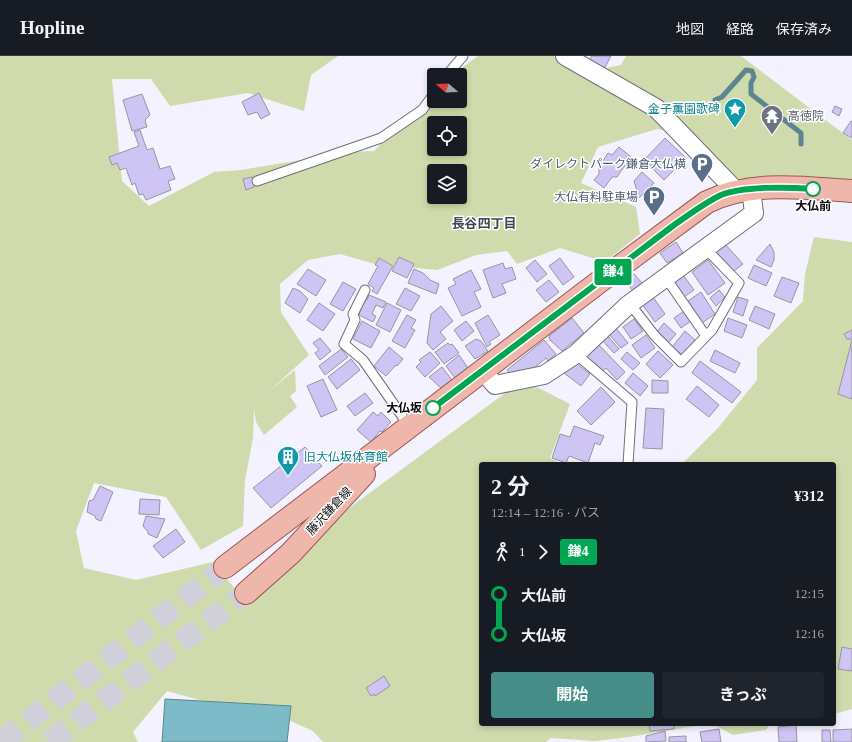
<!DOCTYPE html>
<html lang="ja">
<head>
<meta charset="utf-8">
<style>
	:root { --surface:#171b24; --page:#20242c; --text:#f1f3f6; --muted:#9ea1a6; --line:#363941; --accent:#468d8a }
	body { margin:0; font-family:"Times New Roman","Noto Sans JP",serif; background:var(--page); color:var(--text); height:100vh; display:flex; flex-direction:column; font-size:15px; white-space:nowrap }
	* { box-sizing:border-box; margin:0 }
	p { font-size:13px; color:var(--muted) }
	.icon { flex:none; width:22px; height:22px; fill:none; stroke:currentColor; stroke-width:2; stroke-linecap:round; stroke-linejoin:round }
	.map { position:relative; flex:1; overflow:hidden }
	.sheet { position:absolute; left:479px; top:406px; width:357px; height:264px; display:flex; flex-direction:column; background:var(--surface); border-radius:4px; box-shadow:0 2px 6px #0003 }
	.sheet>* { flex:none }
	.badge { padding:0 8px; border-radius:3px; font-size:14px; line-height:26px }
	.needle { width:26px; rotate:289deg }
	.fabs { position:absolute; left:427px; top:12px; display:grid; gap:8px }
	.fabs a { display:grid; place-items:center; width:40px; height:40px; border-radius:4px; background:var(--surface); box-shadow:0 2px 6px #0003; font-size:20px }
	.map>.badge { position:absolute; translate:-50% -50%; box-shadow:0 0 0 2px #fff }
	.legs { display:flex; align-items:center; gap:6px; height:44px; padding:0 12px; font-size:13px }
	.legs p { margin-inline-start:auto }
	.overview { display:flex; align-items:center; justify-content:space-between; height:68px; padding:0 12px }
	h1 { font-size:22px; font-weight:700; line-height:30px }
	.primary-button { display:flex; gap:8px; margin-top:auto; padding:8px 12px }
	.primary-button a { flex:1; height:46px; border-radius:4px; background:var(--accent); color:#fff; font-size:16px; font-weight:700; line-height:46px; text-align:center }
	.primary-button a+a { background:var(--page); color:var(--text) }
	ul { padding:0 12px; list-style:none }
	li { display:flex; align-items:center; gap:14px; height:40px; font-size:15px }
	li i { display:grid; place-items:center; width:6px; height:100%; margin:0 5px; background:currentColor }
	li i::after { content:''; width:10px; height:10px; margin:-5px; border:3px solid; border-radius:50%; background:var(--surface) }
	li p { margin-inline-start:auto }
	li:first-child i { background:linear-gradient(#0000 50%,currentColor 0) }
	li:last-child i { background:linear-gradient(currentColor 50%,#0000 0) }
	header { display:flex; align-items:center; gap:24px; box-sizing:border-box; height:56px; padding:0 20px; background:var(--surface); border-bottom:1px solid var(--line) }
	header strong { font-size:19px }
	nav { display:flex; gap:22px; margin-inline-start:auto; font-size:14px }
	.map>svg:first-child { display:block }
	.green { fill:#cfdbac; fill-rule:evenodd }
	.water { fill:#7dbbc8; stroke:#5b8690 }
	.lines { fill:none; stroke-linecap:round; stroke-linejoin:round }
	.stream { stroke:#5b8690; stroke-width:5 }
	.building { fill:#cfc5f4; stroke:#9795a0 }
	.primary-tunnel { stroke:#d1cfda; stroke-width:22; stroke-dasharray:22 11; stroke-linecap:butt }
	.service-casing { stroke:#716f79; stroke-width:11 }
	.minor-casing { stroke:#716f79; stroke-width:20 }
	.primary-casing { stroke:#995a51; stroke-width:24 }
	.service { stroke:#fff; stroke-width:9 }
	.minor { stroke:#fff; stroke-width:18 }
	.primary { stroke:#efb6ac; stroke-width:22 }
	.line-1-casing { stroke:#fff; stroke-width:9 }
	.line-1 { stroke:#00a651; stroke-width:6 }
	.stop-1-dot { fill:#fff; stroke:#00a651; stroke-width:2 }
	.labels { text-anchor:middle; stroke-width:3; stroke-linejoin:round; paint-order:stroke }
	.culture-label { font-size:12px; fill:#0d838f; stroke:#fff; text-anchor:end }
	.worship-label { font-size:12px; fill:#5b616d; stroke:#fff; text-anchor:start }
	.service-label { font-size:12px; fill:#4e5e75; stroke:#fff; text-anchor:end }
	.stop-label { font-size:12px; font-weight:bold; fill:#0c0b0f; stroke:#fff }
	.street-label { font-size:12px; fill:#0c0b0f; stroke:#fff }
	.neighbourhood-label { font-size:13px; font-weight:bold; fill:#47454f; stroke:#fff }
</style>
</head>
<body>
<header>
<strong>Hopline</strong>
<nav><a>地図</a><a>経路</a><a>保存済み</a></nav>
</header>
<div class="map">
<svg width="852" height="686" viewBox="0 0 852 686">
	<rect width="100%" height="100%" fill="#f4f2fe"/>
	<!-- green -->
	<path class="green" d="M0 0H338L311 19 304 55 248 37 170 50 151 23H112L122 125 149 150 214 116 241 114 307 103 322 97 374 95 434 34V45H460V19H452L478 0H554L559 9 590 15 621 9 626 0H741L852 84V129L739 123 686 79 657 73 598 91 581 127 636 151 640 178 605 206 560 192 517 208 507 195 476 199 437 214 375 208 340 198 308 204 280 228 281 256 309 299 269 335 295 314 296 335 290 340 297 351 264 379 256 366 254 353 253 382 245 424 243 470 201 494 166 441 94 427 76 475 84 512 136 524 213 506 247 547 348 453 523 324 570 348 550 402 562 408H481V668H707L629 681 595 685 551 682 546 686H323L313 675 277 659 245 657 167 635 133 676 138 686H0ZM434 67H460V93H434ZM434 115H460V141H434Z
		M814 181 852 186V653L834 658V408H682L718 372 757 324V292L803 245 805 218Z
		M713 668H770L766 674 733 679Z"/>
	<!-- water -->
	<path class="water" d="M165 643 291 650 287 686H162Z"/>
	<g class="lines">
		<!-- stream -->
		<path class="stream" d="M715 44 722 41 746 14 752 15 754 21 751 27V38L801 77V88"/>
	</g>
	<!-- building -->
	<path class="building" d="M592 0H611L603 15 588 6Z
		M259 37 270 58 261 63 257 56 248 59 242 46Z
		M142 38 150 59 145 64 147 71 132 75 123 44Z
		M835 50 842 53 839 60 832 56Z
		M851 65H852V82L843 77Z
		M140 74 147 94 153 92 160 113 170 110 175 123 168 125 171 134 146 144 143 138 139 139 135 127 132 129 126 112 120 114 117 107 112 109 109 101 139 90 134 76Z
		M665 82 686 102 664 124 644 104Z
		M619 91 631 101 617 121H612L604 132 594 124 599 118V111L608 97 612 99Z
		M642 116 654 127 639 142 634 125Z
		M252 121 254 131 246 134 243 123Z
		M676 186 683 197 667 207 660 197Z
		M725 188 743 208 733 216 716 197Z
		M770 188 774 196V204L771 211 756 204Z
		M399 201 414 208 407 222 392 215Z
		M379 202 393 210 377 238 372 235 374 232 368 228 378 210 375 209Z
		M560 202 574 221 563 229 549 210Z
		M535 204 547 218 537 226 526 212Z
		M708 204 725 227 708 239 692 216Z
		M503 207 505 213 512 211 516 223 502 228 506 237 493 242 483 214Z
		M754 209 772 217 766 230 748 222Z
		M308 213 326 224 316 240 297 228Z
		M414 213 423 217 430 224 439 228 436 238 408 227Z
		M471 214 481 233 474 236 481 251 462 260 448 232 456 228 453 223Z
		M632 216 644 229 635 237 623 223Z
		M683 219 694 234 684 241 673 225Z
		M782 221 799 227 791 247 774 240Z
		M549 224 559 236 546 246 536 234Z
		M343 226 356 233 343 255 330 248Z
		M293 232 300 235 308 243 300 257 285 247Z
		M405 232 420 240 411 255 396 248Z
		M719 234 725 241 716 250 710 242Z
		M701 236 715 258 702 267 688 245Z
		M369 239 386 246 383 252 376 249 372 258 376 260 373 266 359 259 364 243 367 244Z
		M653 241 665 258 655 266 642 248Z
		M738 241 748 244 743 260 733 256Z
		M319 247 335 258 323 275 307 264Z
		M387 247 401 254 390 276 376 269Z
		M441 250 453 265 440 276 446 283 433 294 427 287 431 258Z
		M755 250 775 258 769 273 749 264Z
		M684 255 691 265 681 272 674 262Z
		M407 259 416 264 411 272 415 274 405 292 392 285Z
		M488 259 500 279 489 286 491 288 487 291 475 267Z
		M572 262 584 277 562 295 550 284 549 280Z
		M728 262 747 269 742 282 724 275Z
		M634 263 643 275 631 283 623 271Z
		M362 265 380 275 371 292 353 283Z
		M466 265 474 275 462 285 454 274Z
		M664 267 676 278 668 287 656 277Z
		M615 271 628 287 621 292 608 277Z
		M852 274V283H847L844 278Z
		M685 275 695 284 682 299 672 291Z
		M606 278 619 293 614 297 601 283Z
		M646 279 655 292 641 302 632 289Z
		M320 282 331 295 320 304 315 297 319 294 313 287Z
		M476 283 481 285 488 295 475 303 465 290Z
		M544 284 556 298 548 305 546 302 529 316 522 317 519 314 512 320 507 314Z
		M852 284V343L838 338Z
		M448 287 450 289 452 288 459 297 444 308 435 296Z
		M597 287 625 316 617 324 606 312 602 316 585 299Z
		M389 291 403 303 397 310 396 309 386 320 374 310Z
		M341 293 348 301 325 319 319 310Z
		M715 294 740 307 735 317 710 305Z
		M658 295 673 309 660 322 646 308Z
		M430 296 440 307 425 321 416 311 421 306 419 304Z
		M627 296 640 307 633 314 621 303Z
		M459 299 468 312 455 322 446 310Z
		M351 303 360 314 337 333 328 321Z
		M573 305 590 318 581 330 564 317Z
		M700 305 741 336 732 347 692 317Z
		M442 311 452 324 441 332 429 321Z
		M633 317 648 330 640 340 625 327Z
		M323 323 337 354 321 361 307 330Z
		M652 324 668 325V337H652Z
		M697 330 719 349 709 361 686 343Z
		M601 331 615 346 591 369 577 355Z
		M365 337 373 347 355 360 347 350Z
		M646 352 664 353 662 393 643 392Z
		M373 356 378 360 381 356 391 366 382 376 380 375 371 386 357 374Z
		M574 370 604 380 600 389 595 387 588 407 569 400 566 407 552 402 560 378 570 381Z
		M305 391 322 410 271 452 253 432Z
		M100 430 113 436 101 465 96 463 95 460 87 456 89 445 93 444Z
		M140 443 160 444 159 459 139 458Z
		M146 460 165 463 157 482 148 478V476L143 470Z
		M176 473 185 486 163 502 153 490Z
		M842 591 852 593V615L838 613Z
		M384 620 390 630 375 640 374 638 371 640 366 632Z
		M649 668H674V673L650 675Z
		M796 669 797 686H779L778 671Z
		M719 673 721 686H702L700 676Z
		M852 673V686H833V674Z
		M822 674H830L831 686H822Z
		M665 675 666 685 646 686V680Z
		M686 680V686H669V681Z"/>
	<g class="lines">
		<!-- primary-tunnel -->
		<path class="primary-tunnel" d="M1 686 225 511
			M49 686 246 537"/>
		<!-- service casing -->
		<g class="service-casing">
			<path id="service" d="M447 19 463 0
				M257 125 381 82 422 54 434 38
				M666 222 706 280
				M365 234 353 258 355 264 344 288 363 304 409 370
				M630 248 655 280 681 306 712 274 739 227 706 193
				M576 298 632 346 628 408"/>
		</g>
		<!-- minor casing -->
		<g class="minor-casing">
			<path id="minor" d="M565 0 656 52 736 135
				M483 315 495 329 544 319 576 298 628 249 754 157 751 133"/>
		</g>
		<!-- primary casing -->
		<g class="primary-casing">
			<path id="primary" d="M225 511 599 226 707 146C751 124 805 132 852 135
				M246 537 291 497 364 418"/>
		</g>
		<!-- service -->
		<use href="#service" class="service"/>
		<!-- minor -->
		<use href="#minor" class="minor"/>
		<!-- primary -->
		<use href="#primary" class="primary"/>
	</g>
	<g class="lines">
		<!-- line-1 casing -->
		<g class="line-1-casing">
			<path id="line-1" d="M433 352 674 169C689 159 704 147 721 139 743 130 788 131 813 133"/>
		</g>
		<!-- line-1 -->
		<use href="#line-1" class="line-1"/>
	</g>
	<!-- icons -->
	<defs>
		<g id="sight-pin" transform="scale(1.15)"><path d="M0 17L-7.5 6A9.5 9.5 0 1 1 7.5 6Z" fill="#0f9aa8" stroke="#fff"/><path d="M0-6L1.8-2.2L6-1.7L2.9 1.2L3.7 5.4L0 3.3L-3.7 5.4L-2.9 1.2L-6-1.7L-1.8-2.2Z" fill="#fff"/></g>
		<g id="temple-pin" transform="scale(1.15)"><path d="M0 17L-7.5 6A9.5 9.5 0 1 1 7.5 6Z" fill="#6b7280" stroke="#fff"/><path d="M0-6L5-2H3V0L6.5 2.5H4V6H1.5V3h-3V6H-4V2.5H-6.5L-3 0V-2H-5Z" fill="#fff"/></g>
		<g id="parking-pin" transform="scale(1.15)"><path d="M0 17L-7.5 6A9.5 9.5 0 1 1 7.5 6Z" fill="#5c6f8a" stroke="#fff"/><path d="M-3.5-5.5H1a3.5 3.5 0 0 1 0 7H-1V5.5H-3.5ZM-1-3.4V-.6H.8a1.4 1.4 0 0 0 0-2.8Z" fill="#fff"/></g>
		<g id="building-pin" transform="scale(1.15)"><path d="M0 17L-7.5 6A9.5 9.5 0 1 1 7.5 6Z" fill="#0f9aa8" stroke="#fff"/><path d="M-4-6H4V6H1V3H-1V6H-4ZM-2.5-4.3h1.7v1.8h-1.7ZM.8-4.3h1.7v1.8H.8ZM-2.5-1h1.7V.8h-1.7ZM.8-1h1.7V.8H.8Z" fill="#fff"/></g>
	</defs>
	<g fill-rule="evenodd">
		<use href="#sight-pin" x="735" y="53"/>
		<use href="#temple-pin" x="772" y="60"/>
		<use href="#parking-pin" x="702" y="108"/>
		<use href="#parking-pin" x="654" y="141"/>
		<use href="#building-pin" x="288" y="401"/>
	</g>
	<!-- markers -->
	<g class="stop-1-dot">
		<circle cx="813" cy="133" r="7"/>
		<circle cx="433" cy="352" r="7"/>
	</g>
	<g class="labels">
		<!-- culture labels -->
		<g class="culture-label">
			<text x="720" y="57">金子薫園歌碑</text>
			<text x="304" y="405" text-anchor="start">旧大仏坂体育館</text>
		</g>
		<!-- worship labels -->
		<g class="worship-label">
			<text x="788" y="64">高徳院</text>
		</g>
		<!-- service labels -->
		<g class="service-label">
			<text x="686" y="112">ダイレクトパーク鎌倉大仏横</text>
			<text x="638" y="145">大仏有料駐車場</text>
		</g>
		<!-- stop labels -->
		<g class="stop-label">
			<text x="813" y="154">大仏前</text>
			<text x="422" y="356" text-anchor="end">大仏坂</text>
		</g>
		<!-- street labels -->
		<g class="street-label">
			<text transform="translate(329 455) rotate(-47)" y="4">藤沢鎌倉線</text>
		</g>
		<!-- neighbourhood labels -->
		<g class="neighbourhood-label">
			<text x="484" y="172">長谷四丁目</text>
		</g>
	</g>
</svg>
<div class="fabs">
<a><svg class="needle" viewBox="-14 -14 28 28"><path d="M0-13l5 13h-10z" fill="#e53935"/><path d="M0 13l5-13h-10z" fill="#9ea1a6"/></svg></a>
<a><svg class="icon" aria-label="locate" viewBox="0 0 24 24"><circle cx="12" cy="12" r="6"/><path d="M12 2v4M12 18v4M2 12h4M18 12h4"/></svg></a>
<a><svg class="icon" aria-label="layers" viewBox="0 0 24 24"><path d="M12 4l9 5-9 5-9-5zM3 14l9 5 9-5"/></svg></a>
</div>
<b class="badge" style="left:613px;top:216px;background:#00a651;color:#fff">鎌4</b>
<section class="sheet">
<div class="overview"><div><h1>2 分</h1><p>12:14 – 12:16 · バス</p></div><b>¥312</b></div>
<div class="legs"><svg class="icon" aria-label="walk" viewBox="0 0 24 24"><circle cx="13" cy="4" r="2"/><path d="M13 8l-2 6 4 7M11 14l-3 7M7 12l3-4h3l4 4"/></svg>1<svg class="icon" aria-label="forward" viewBox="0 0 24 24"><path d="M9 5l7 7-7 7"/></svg><b class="badge" style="background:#00a651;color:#fff">鎌4</b></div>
<ul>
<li><i style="color:#00a651"></i><b>大仏前</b><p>12:15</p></li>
<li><i style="color:#00a651"></i><b>大仏坂</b><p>12:16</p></li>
</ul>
<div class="primary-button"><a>開始</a><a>きっぷ</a></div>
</section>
</div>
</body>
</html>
